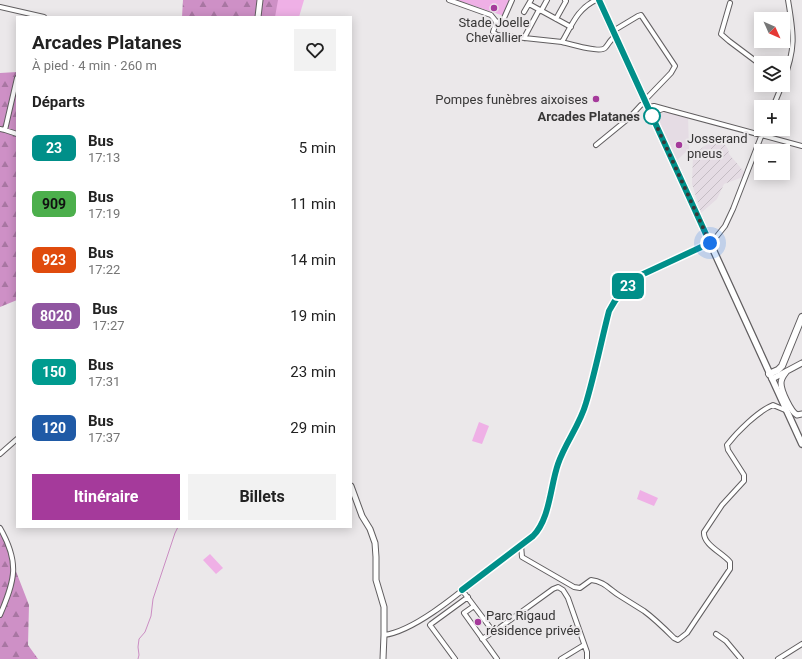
<!DOCTYPE html>
<html lang="fr">
<head>
<meta charset="utf-8">
<style>
	:root { --surface:#fff; --page:#f2f2f2; --text:#222; --muted:#767676; --accent:#a53a9b }
	body { margin:0; font-family:Roboto,sans-serif; background:var(--page); color:var(--text); height:100vh; display:flex; flex-direction:column; font-size:15px; white-space:nowrap }
	* { box-sizing:border-box; margin:0 }
	p { font-size:13px; color:var(--muted) }
	.icon { flex:none; width:22px; height:22px; fill:none; stroke:currentColor; stroke-width:2; stroke-linecap:round; stroke-linejoin:round }
	.map { position:relative; flex:1; overflow:hidden }
	.panel { position:absolute; left:16px; top:16px; width:336px; height:512px; display:flex; flex-direction:column; background:var(--surface); border-radius:0px; box-shadow:0 2px 10px #0003 }
	.panel>* { flex:none }
	.badge { padding:0 8px; border-radius:6px; font-size:14px; line-height:26px }
	.needle { width:26px; rotate:135deg }
	.controls { position:absolute; left:754px; top:12px; display:grid; gap:8px }
	.controls a { display:grid; place-items:center; width:36px; height:36px; border-radius:0px; background:var(--surface); box-shadow:0 2px 10px #0003; font-size:20px }
	.you { position:absolute; width:20px; height:20px; margin:-10px; border:3px solid #fff; border-radius:50%; background:#1a73e8; box-shadow:0 0 0 6px #1a73e833 }
	.map>.badge { position:absolute; translate:-50% -50%; box-shadow:0 0 0 2px #fff }
	h2 { padding:0 16px; font-size:15px; line-height:36px }
	.round { display:grid; place-items:center; flex:none; width:42px; height:42px; border-radius:0px; background:var(--page) }
	.head { display:flex; align-items:center; justify-content:space-between; height:68px; padding:0 16px }
	h1 { font-size:19px; font-weight:700; line-height:30px }
	.primary-button { display:flex; gap:8px; margin-top:auto; padding:8px 16px }
	.primary-button a { flex:1; height:46px; border-radius:0px; background:var(--accent); color:#fff; font-size:16px; font-weight:700; line-height:46px; text-align:center }
	.primary-button a+a { background:var(--page); color:var(--text) }
	ul { padding:0; list-style:none }
	li { display:flex; align-items:center; gap:12px; height:56px; padding:0 16px }
	li div { flex:1 }
	li b { display:block; font-size:15px }
	li em { font-style:normal }
	li .badge { min-width:44px; font-weight:700; text-align:center }
	.map>svg:first-child { display:block }
	.built { fill:#e5dce4 }
	.industrial { fill:url(#industrial-furrows) }
	.forest { fill:url(#forest-firs) }
	.pitch { fill:#efb0e6 }
	.lines { fill:none; stroke-linecap:round; stroke-linejoin:round }
	.stream { stroke:#cb8dc3; stroke-width:1 }
	.minor-casing { stroke:#615e60; stroke-width:6 }
	.tertiary-casing { stroke:#615e60; stroke-width:7 }
	.secondary-casing { stroke:#615e60; stroke-width:8 }
	.trunk-casing { stroke:#615e60; stroke-width:8 }
	.minor { stroke:#fff; stroke-width:4 }
	.tertiary { stroke:#fff; stroke-width:5 }
	.secondary { stroke:#fff; stroke-width:5.5 }
	.trunk { stroke:#fff; stroke-width:6 }
	.line-casing { stroke:#fff; stroke-width:9 }
	.line { stroke:#008f89; stroke-width:6 }
	.walk { stroke:#383737; stroke-width:4; stroke-dasharray:0 7.2 }
	.poi-dot { fill:#a53a9b; stroke:#ebe8ea; stroke-width:1.5 }
	.stop-dot { fill:#fff; stroke:#008f89; stroke-width:2 }
	.labels { text-anchor:middle; stroke-width:4; stroke-linejoin:round; paint-order:stroke }
	.poi-label { font-size:13px; fill:#383737; stroke:#ebe8ea; text-anchor:start }
	.stop-label { font-size:13px; font-weight:bold; fill:#383737; stroke:#ebe8ea; text-anchor:end }
</style>
</head>
<body>
<div class="map">
<svg width="802" height="659" viewBox="0 0 802 659">
	<defs>
		<pattern id="industrial-furrows" width="10" height="10" patternUnits="userSpaceOnUse"><rect width="10" height="10" fill="#e5dce4"/><path d="M-1 1l2-2M0 10L10 0M9 11l2-2" fill="none" stroke="#c5bdc4"/></pattern>
		<pattern id="forest-firs" width="22" height="20" patternUnits="userSpaceOnUse"><rect width="22" height="20" fill="#ce90c6"/><path d="M5 1l3.5 6h-7zM16 11l3.5 6h-7z" fill="#a876a2"/></pattern>
	</defs>
	<rect width="100%" height="100%" fill="#ebe8ea"/>
	<!-- built -->
	<path class="built" d="M666 112 688 117 689 149 676 161 657 120 659 113Z"/>
	<!-- industrial -->
	<path class="industrial" d="M719 135 728 149 729 154 745 173 743 177 724 184 717 199 701 213 692 184 693 155Z"/>
	<!-- forest -->
	<path class="forest" d="M183 0H282L281 17H182Z
		M17 72V300L0 307V73Z
		M0 530 29 605 28 645 38 659H0Z"/>
	<!-- pitch -->
	<path class="pitch" d="M278 0H304L299 17H275Z
		M457 0H510L504 16Z
		M479 422 489 426 482 444 472 441Z
		M640 490 658 498 654 506 637 499Z
		M210 554 223 568 216 574 203 560Z"/>
	<g class="lines">
		<!-- stream -->
		<path class="stream" d="M263 17 266 0
			M138 659 139 655 138 647 139 639 145 632 151 616 153 599 175 533 178 527"/>
		<!-- minor casing -->
		<g class="minor-casing">
			<path id="minor" d="M449 0 491 15 495 20 496 23
				M512 0 504 18 496 23 493 32 497 35 562 42C572 25 577 9 596 0
				M730 3 721 34 729 41 761 65
				M529 4 571 27
				M0 7 44 17
				M541 11 547 0
				M524 12 531 0
				M556 19 566 1 565 0
				M613 31 638 16 641 15 675 66 671 73 645 100
				M524 38 539 10
				M562 42C570 44 600 53 605 48 609 44 610 39 616 36
				M783 82C796 48 794 35 788 0
				M648 107 654 106 672 111 802 146
				M773 107 782 85
				M651 113 663 109
				M0 129 5 130 17 78
				M5 130 17 134
				M596 145 629 118 641 105 646 103
				M0 454 17 439
				M0 528C20 563 15 580 0 615
				M521 545 522 557 574 587 580 588 591 580C604 581 610 590 620 596 628 601 636 606 644 611 655 619 665 629 674 638L678 640 687 633 695 621 730 569V562C723 553 703 545 704 532L722 505 744 481V475L728 450 727 445C737 432 758 411 773 405L785 410
				M462 590 492 630 495 631 553 589 558 587 563 590 568 598 587 652V659
				M474 606 464 613 497 659
				M716 634 726 641 741 659
				M384 635C416 631 464 589 490 568 506 556 524 545 538 530L543 522 553 480 562 453 580 419 586 404 609 311C616 297 626 286 639 276L706 245 717 236 725 226 733 209 764 129
				M482 639 495 631
				M455 659 430 625 431 624 468 597
				M561 659 584 645
				M778 659 802 644"/>
		</g>
		<!-- tertiary casing -->
		<g class="tertiary-casing">
			<path id="tertiary" d="M258 17 260 0
				M787 371C784 375 781 378 781 383 781 391 791 412 797 415L802 414
				M772 379 802 363
				M351 486 362 516 370 529 375 543 376 557V580L384 607V635L383 659"/>
		</g>
		<!-- secondary casing -->
		<g class="secondary-casing">
			<path id="secondary" d="M599 0 802 444"/>
		</g>
		<!-- trunk casing -->
		<g class="trunk-casing">
			<path id="trunk" d="M769 374 778 370 782 366 802 317"/>
		</g>
		<!-- minor -->
		<use href="#minor" class="minor"/>
		<!-- tertiary -->
		<use href="#tertiary" class="tertiary"/>
		<!-- secondary -->
		<use href="#secondary" class="secondary"/>
		<!-- trunk -->
		<use href="#trunk" class="trunk"/>
	</g>
	<g class="lines">
		<!-- line casing -->
		<g class="line-casing">
			<path id="line" d="M462 590 533 536C550 519 550 487 558 464 565 443 580 425 586 403 595 373 601 342 609 311 616 297 626 286 639 276L710 243 599 0"/>
		</g>
		<!-- line -->
		<use href="#line" class="line"/>
		<!-- walk -->
		<path class="walk" d="M652 116 710 243"/>
	</g>
	<!-- markers -->
	<g class="poi-dot">
		<circle cx="494" cy="8" r="4"/>
		<circle cx="596" cy="99" r="4"/>
		<circle cx="679" cy="145" r="4"/>
		<circle cx="478" cy="622" r="4"/>
	</g>
	<circle class="stop-dot" cx="652" cy="116" r="8"/>
	<g class="labels">
		<!-- poi labels -->
		<g class="poi-label">
			<text x="494" y="27" text-anchor="middle">Stade Joelle<tspan x="494" dy="15">Chevallier</tspan></text>
			<text x="588" y="104" text-anchor="end">Pompes funèbres aixoises</text>
			<text x="687" y="143">Josserand<tspan x="687" dy="15">pneus</tspan></text>
			<text x="486" y="620">Parc Rigaud<tspan x="486" dy="15">résidence privée</tspan></text>
		</g>
		<!-- stop labels -->
		<g class="stop-label">
			<text x="640" y="121">Arcades Platanes</text>
		</g>
	</g>
</svg>
<div class="controls">
<a><svg class="needle" viewBox="-14 -14 28 28"><path d="M0-13l5 13h-10z" fill="#e53935"/><path d="M0 13l5-13h-10z" fill="#767676"/></svg></a>
<a><svg class="icon" aria-label="layers" viewBox="0 0 24 24"><path d="M12 4l9 5-9 5-9-5zM3 14l9 5 9-5"/></svg></a>
<a>+</a>
<a>−</a>
</div>
<div class="you" style="left:710px;top:243px"></div>
<b class="badge" style="left:628px;top:286px;background:#008f89;color:#fff">23</b>
<section class="panel">
<div class="head"><div><h1>Arcades Platanes</h1><p>À pied · 4 min · 260 m</p></div><a class="round"><svg class="icon" aria-label="heart" viewBox="0 0 24 24"><path d="M12 20l-8-8c-3-5 5-10 8-4 3-6 11-1 8 4z"/></svg></a></div>
<h2>Départs</h2>
<ul>
<li><span class="badge" style="background:#008f89;color:#fff">23</span><div><b>Bus</b><p>17:13</p></div><em>5 min</em></li>
<li><span class="badge" style="background:#4caf4c;color:#111">909</span><div><b>Bus</b><p>17:19</p></div><em>11 min</em></li>
<li><span class="badge" style="background:#e04b0d;color:#fff">923</span><div><b>Bus</b><p>17:22</p></div><em>14 min</em></li>
<li><span class="badge" style="background:#9056a1;color:#fff">8020</span><div><b>Bus</b><p>17:27</p></div><em>19 min</em></li>
<li><span class="badge" style="background:#009b8f;color:#fff">150</span><div><b>Bus</b><p>17:31</p></div><em>23 min</em></li>
<li><span class="badge" style="background:#1f5aa6;color:#fff">120</span><div><b>Bus</b><p>17:37</p></div><em>29 min</em></li>
</ul>
<div class="primary-button"><a>Itinéraire</a><a>Billets</a></div>
</section>
</div>
</body>
</html>
